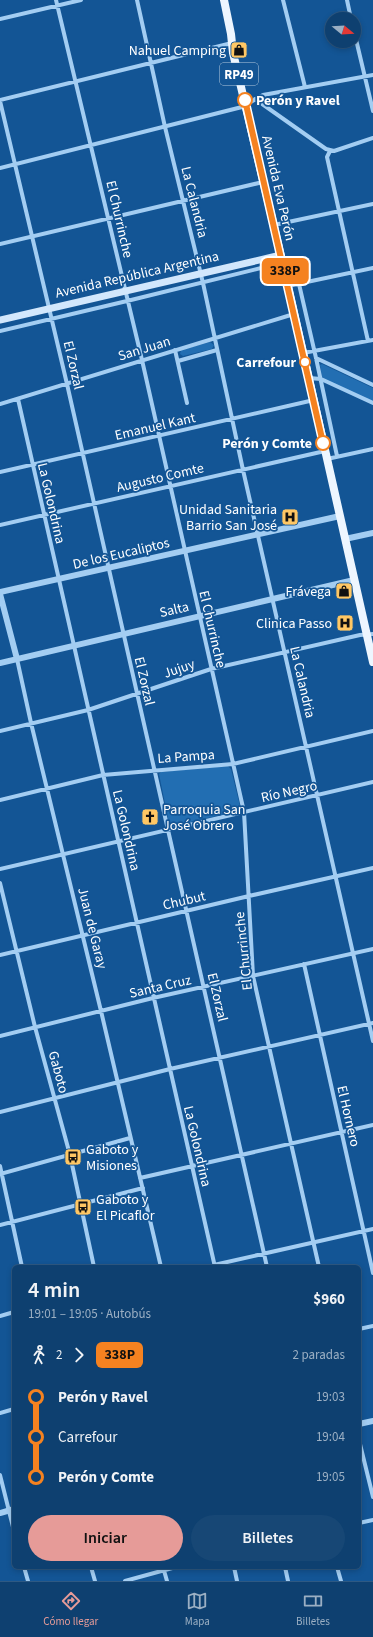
<!DOCTYPE html>
<html lang="es">
<head>
<meta charset="utf-8">
<style>
	:root { --surface:#0e4070; --page:#174775; --text:#f1f3f6; --muted:#9bafc3; --line:#2e5983; --accent:#e69b98 }
	body { margin:0; font-family:"Source Sans 3",sans-serif; background:var(--page); color:var(--text); height:100vh; display:flex; flex-direction:column; font-size:15px; white-space:nowrap }
	* { box-sizing:border-box; margin:0 }
	p { font-size:13px; color:var(--muted) }
	.icon { flex:none; width:22px; height:22px; fill:none; stroke:currentColor; stroke-width:2; stroke-linecap:round; stroke-linejoin:round }
	.map { position:relative; flex:1; overflow:hidden }
	.sheet { position:absolute; left:12px; top:1265px; width:349px; height:304px; display:flex; flex-direction:column; background:var(--surface); border-radius:6px; box-shadow:0 2px 6px #0003,0 0 0 1px var(--line) }
	.sheet>* { flex:none }
	.badge { padding:0 8px; border-radius:6px; font-size:14px; line-height:26px }
	.needle { width:26px; rotate:108deg }
	.buttons { position:absolute; left:325px; top:12px; display:grid; gap:8px }
	.buttons a { display:grid; place-items:center; width:36px; height:36px; border-radius:50%; background:var(--surface); box-shadow:0 2px 6px #0003,0 0 0 1px var(--line); font-size:20px }
	.map>.badge { position:absolute; translate:-50% -50%; box-shadow:0 0 0 2px #fff }
	.legs { display:flex; align-items:center; gap:6px; height:44px; padding:0 16px; font-size:13px }
	.legs p { margin-inline-start:auto }
	.head { display:flex; align-items:center; justify-content:space-between; height:68px; padding:0 16px }
	h1 { font-size:22px; font-weight:600; line-height:30px }
	.primary-button { display:flex; gap:8px; margin-top:auto; padding:8px 16px }
	.primary-button a { flex:1; height:46px; border-radius:24px; background:var(--accent); color:#111; font-size:16px; font-weight:600; line-height:46px; text-align:center }
	.primary-button a+a { background:var(--page); color:var(--text) }
	ul { padding:0 16px; list-style:none }
	li { display:flex; align-items:center; gap:14px; height:40px; font-size:15px }
	li i { display:grid; place-items:center; width:6px; height:100%; margin:0 5px; background:currentColor }
	li i::after { content:''; width:10px; height:10px; margin:-5px; border:3px solid; border-radius:50%; background:var(--surface) }
	li p { margin-inline-start:auto }
	li:first-child i { background:linear-gradient(#0000 50%,currentColor 0) }
	li:last-child i { background:linear-gradient(currentColor 50%,#0000 0) }
	.dock { display:flex; justify-content:space-around; align-items:center; height:56px; border-top:1px solid var(--line); background:var(--surface); font-size:11px; color:var(--muted) }
	.dock a { display:grid; justify-items:center; gap:2px }
	.dock .active { color:var(--accent) }
	.map>svg:first-child { display:block }
	.green { fill:#226eb2 }
	.lines { fill:none; stroke-linecap:round; stroke-linejoin:round }
	.minor { stroke:#a3cdf2; stroke-width:4 }
	.tertiary { stroke:#a3cdf2; stroke-width:6 }
	.secondary { stroke:#d2e7fc; stroke-width:7 }
	.primary { stroke:#eef6ff; stroke-width:8 }
	.line-1-casing { stroke:#fff; stroke-width:9 }
	.line-1 { stroke:#f58220; stroke-width:6 }
	.stop-1-dot { fill:#fff; stroke:#f58220; stroke-width:2 }
	.labels { text-anchor:middle; stroke-width:3.5; stroke-linejoin:round; paint-order:stroke }
	.shield { fill:#135595; stroke:#b8ccdf; stroke-width:1 }
	.shield-label { font-size:13px; font-weight:bold; fill:#fff }
	.poi-label { font-size:14px; fill:#fff; stroke:#135595; text-anchor:end }
	.stop-label { font-size:14px; font-weight:bold; fill:#fff; stroke:#135595; text-anchor:end }
	.street-label { font-size:14px; fill:#fff; stroke:#135595 }
</style>
</head>
<body>
<div class="map">
<svg width="373" height="1581" viewBox="0 0 373 1581">
	<rect width="100%" height="100%" fill="#135595"/>
	<!-- green -->
	<path class="green" d="M210 342 214 345 212 349 183 356 180 354 181 350Z
		M322 364 373 388V402L325 380 322 377 320 365Z
		M228 766 231 769 240 806 238 811 173 826 169 823 159 774 161 772Z"/>
	<g class="lines">
		<!-- minor -->
		<path class="minor" d="M56 0 142 360 244 812 253 976 319 1267
			M137 0 165 127 203 283 243 470 373 1041
			M283 0 305 87
			M347 0 351 19
			M0 19 81 0
			M354 31 373 111
			M255 99 326 149 334 151 373 138
			M0 100 232 43
			M0 101 67 384 267 1267
			M330 151 327 157 368 341
			M0 168 242 107 263 95 373 75
			M274 225 373 204
			M0 244 263 182
			M271 257 276 278 286 277
			M299 284 316 358 337 456
			M288 286 373 268
			M0 331 127 301 273 265
			M175 350 187 403
			M303 353 373 340
			M316 358 373 385
			M178 361 217 350
			M309 378 321 379 373 403
			M18 399 215 1267
			M0 404 294 314
			M327 459 373 449
			M0 472 314 400
			M0 525 325 451
			M17 659 31 723 101 1011 161 1267
			M0 731 88 710 211 669 360 635 373 634
			M0 800 103 775 233 764 373 731
			M0 869 373 782
			M0 883 35 1027 70 1155 94 1267
			M0 955 249 896 373 868
			M304 964 373 1273
			M0 1036 153 998 373 949
			M0 1112 170 1069 373 1023
			M0 1166 22 1267
			M0 1174 130 1138
			M140 1178 373 1125
			M0 1225 143 1188
			M205 1267 373 1229
			M0 1316 14 1312
			M359 1329 373 1326
			M0 1413 14 1409
			M359 1440 373 1497
			M0 1475 14 1531
			M359 1523 373 1520
			M24 1567 28 1581
			M91 1567 95 1581
			M163 1567 167 1581
			M234 1567 237 1581
			M285 1567 288 1581
			M337 1567 341 1581
			M125 1581 176 1567"/>
		<!-- tertiary -->
		<path class="tertiary" d="M345 539 373 533
			M0 592 340 516
			M0 594 17 659
			M0 663 354 580
			M359 1424 373 1421
			M0 1513 14 1509"/>
		<!-- secondary -->
		<path class="secondary" d="M0 320 281 255"/>
		<!-- primary -->
		<path class="primary" d="M224 0 231 34 233 53 288 286 373 662"/>
	</g>
	<g class="lines">
		<!-- line-1 casing -->
		<g class="line-1-casing">
			<path id="line-1" d="M245 100 323 443"/>
		</g>
		<!-- line-1 -->
		<use href="#line-1" class="line-1"/>
	</g>
	<!-- icons -->
	<defs>
		<g id="shop-square" transform="scale(0.9)"><rect x="-9" y="-9" width="18" height="18" rx="4" fill="#ffc764" stroke="#135595"/><path d="M-5-2.5h2.3a2.7 3.5 0 0 1 5.4 0H5L5.5 6h-11ZM-1.5-2.5h3a1.5 2.3 0 0 0-3 0Z" fill="#111"/></g>
		<g id="hospital-square" transform="scale(0.9)"><rect x="-9" y="-9" width="18" height="18" rx="4" fill="#ffc764" stroke="#135595"/><path d="M-5-5h3v3.5h4V-5h3V5h-3V1.5h-4V5h-3Z" fill="#111"/></g>
		<g id="church-square" transform="scale(0.9)"><rect x="-9" y="-9" width="18" height="18" rx="4" fill="#ffc764" stroke="#135595"/><path d="M-1.2-6h2.4v3.5h3.3v2.4h-3.3V6h-2.4V-.1h-3.3v-2.4h3.3Z" fill="#111"/></g>
		<g id="bus-square" transform="scale(0.9)"><rect x="-9" y="-9" width="18" height="18" rx="4" fill="#ffc764" stroke="#135595"/><path d="M-5-6H5V4H4V6H2V4H-2V6H-4V4H-5ZM-3.5-4V0h7V-4ZM-3.5 1.2v1.5H-2V1.2ZM2 1.2v1.5H3.5V1.2Z" fill="#111"/></g>
	</defs>
	<g fill-rule="evenodd">
		<use href="#shop-square" x="239" y="50"/>
		<use href="#hospital-square" x="290" y="517"/>
		<use href="#shop-square" x="344" y="591"/>
		<use href="#hospital-square" x="345" y="623"/>
		<use href="#church-square" x="150" y="817"/>
		<use href="#bus-square" x="73" y="1157"/>
		<use href="#bus-square" x="83" y="1207"/>
	</g>
	<!-- markers -->
	<g class="stop-1-dot">
		<circle cx="245" cy="100" r="7"/>
		<circle cx="305" cy="362" r="5"/>
		<circle cx="323" cy="443" r="7"/>
	</g>
	<g class="labels">
		<!-- shield labels -->
		<rect class="shield" x="220" y="63" width="38" height="22" rx="3"/>
		<g class="shield-label">
			<text x="239" y="79">RP49</text>
		</g>
		<!-- poi labels -->
		<g class="poi-label">
			<text x="226" y="55">Nahuel Camping</text>
			<text x="277" y="514">Unidad Sanitaria<tspan x="277" dy="16">Barrio San José</tspan></text>
			<text x="331" y="596">Frávega</text>
			<text x="332" y="628">Clinica Passo</text>
			<text x="163" y="814" text-anchor="start">Parroquia San<tspan x="163" dy="16">José Obrero</tspan></text>
			<text x="86" y="1154" text-anchor="start">Gaboto y<tspan x="86" dy="16">Misiones</tspan></text>
			<text x="96" y="1204" text-anchor="start">Gaboto y<tspan x="96" dy="16">El Picaflor</tspan></text>
		</g>
		<!-- stop labels -->
		<g class="stop-label">
			<text x="256" y="105" text-anchor="start">Perón y Ravel</text>
			<text x="296" y="367">Carrefour</text>
			<text x="312" y="448">Perón y Comte</text>
		</g>
		<!-- street labels -->
		<g class="street-label">
			<text transform="translate(279 188) rotate(77)" y="5">Avenida Eva Perón</text>
			<text transform="translate(195 202) rotate(76)" y="5">La Calandria</text>
			<text transform="translate(120 219) rotate(77)" y="5">El Churrinche</text>
			<text transform="translate(137 274) rotate(-13)" y="5">Avenida República Argentina</text>
			<text transform="translate(144 348) rotate(-17)" y="5">San Juan</text>
			<text transform="translate(74 365) rotate(77)" y="5">El Zorzal</text>
			<text transform="translate(155 426) rotate(-13)" y="5">Emanuel Kant</text>
			<text transform="translate(160 477) rotate(-13)" y="5">Augusto Comte</text>
			<text transform="translate(52 503) rotate(77)" y="5">La Golondrina</text>
			<text transform="translate(121 553) rotate(-13)" y="5">De los Eucaliptos</text>
			<text transform="translate(174 609) rotate(-13)" y="5">Salta</text>
			<text transform="translate(213 629) rotate(77)" y="5">El Churrinche</text>
			<text transform="translate(179 668) rotate(-19)" y="5">Jujuy</text>
			<text transform="translate(145 681) rotate(77)" y="5">El Zorzal</text>
			<text transform="translate(303 682) rotate(77)" y="5">La Calandria</text>
			<text transform="translate(186 756) rotate(-4)" y="5">La Pampa</text>
			<text transform="translate(289 791) rotate(-13)" y="5">Río Negro</text>
			<text transform="translate(127 830) rotate(77)" y="5">La Golondrina</text>
			<text transform="translate(184 900) rotate(-13)" y="5">Chubut</text>
			<text transform="translate(93 928) rotate(76)" y="5">Juan de Garay</text>
			<text transform="translate(243 951) rotate(-96)" y="5">El Churrinche</text>
			<text transform="translate(160 986) rotate(-13)" y="5">Santa Cruz</text>
			<text transform="translate(218 997) rotate(77)" y="5">El Zorzal</text>
			<text transform="translate(59 1072) rotate(75)" y="5">Gaboto</text>
			<text transform="translate(349 1116) rotate(77)" y="5">El Hornero</text>
			<text transform="translate(198 1146) rotate(77)" y="5">La Golondrina</text>
		</g>
	</g>
</svg>
<div class="buttons">
<a><svg class="needle" viewBox="-14 -14 28 28"><path d="M0-13l5 13h-10z" fill="#e53935"/><path d="M0 13l5-13h-10z" fill="#9bafc3"/></svg></a>
</div>
<b class="badge" style="left:285px;top:271px;background:#f58220;color:#111">338P</b>
<section class="sheet">
<div class="head"><div><h1>4 min</h1><p>19:01 – 19:05 · Autobús</p></div><b>$960</b></div>
<div class="legs"><svg class="icon" aria-label="walk" viewBox="0 0 24 24"><circle cx="13" cy="4" r="2"/><path d="M13 8l-2 6 4 7M11 14l-3 7M7 12l3-4h3l4 4"/></svg>2<svg class="icon" aria-label="forward" viewBox="0 0 24 24"><path d="M9 5l7 7-7 7"/></svg><b class="badge" style="background:#f58220;color:#111">338P</b><p>2 paradas</p></div>
<ul>
<li><i style="color:#f58220"></i><b>Perón y Ravel</b><p>19:03</p></li>
<li><i style="color:#f58220"></i><span>Carrefour</span><p>19:04</p></li>
<li><i style="color:#f58220"></i><b>Perón y Comte</b><p>19:05</p></li>
</ul>
<div class="primary-button"><a>Iniciar</a><a>Billetes</a></div>
</section>
</div>
<nav class="dock">
<a class="active"><svg class="icon" aria-label="directions" viewBox="0 0 24 24"><path d="M12 3l9 9-9 9-9-9zM9 14v-3h6M13 9l2 2-2 2"/></svg>Cómo llegar</a>
<a><svg class="icon" aria-label="map" viewBox="0 0 24 24"><path d="M3 6l6-2 6 2 6-2v14l-6 2-6-2-6 2zM9 4v14M15 6v14"/></svg>Mapa</a>
<a><svg class="icon" aria-label="tickets" viewBox="0 0 24 24"><path d="M3 7h18v10H3zM15 7v10"/></svg>Billetes</a>
</nav>
</body>
</html>
